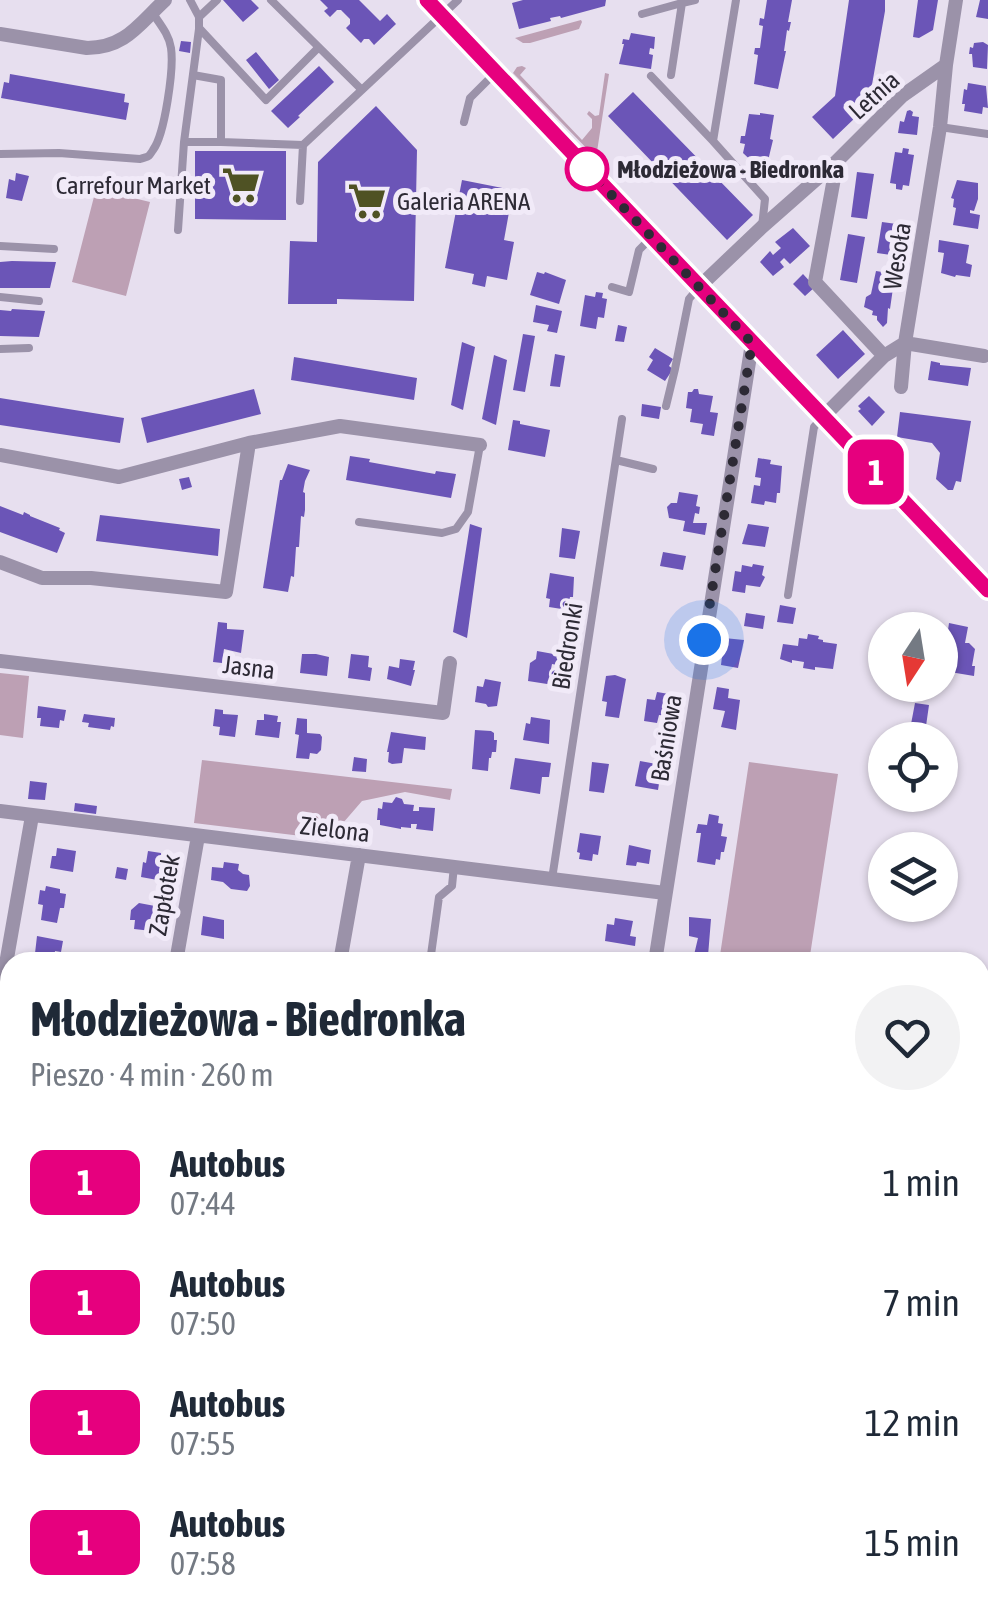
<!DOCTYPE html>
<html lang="pl">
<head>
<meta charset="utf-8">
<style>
	:root { --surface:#fff; --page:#f2f2f3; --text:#1f2937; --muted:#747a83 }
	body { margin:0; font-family:"Asap Condensed",sans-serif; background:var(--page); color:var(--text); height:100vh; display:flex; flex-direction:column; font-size:38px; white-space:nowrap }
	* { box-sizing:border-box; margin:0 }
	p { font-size:32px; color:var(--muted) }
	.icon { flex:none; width:55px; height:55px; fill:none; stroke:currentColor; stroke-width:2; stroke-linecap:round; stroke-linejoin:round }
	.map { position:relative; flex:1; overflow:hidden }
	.drawer { position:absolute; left:0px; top:952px; width:990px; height:672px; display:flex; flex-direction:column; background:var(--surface); border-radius:30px 30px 0 0; box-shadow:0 2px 8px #0004 }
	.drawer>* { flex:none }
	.badge { padding:0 20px; border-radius:15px; font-size:35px; line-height:65px }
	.needle { width:65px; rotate:192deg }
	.buttons { position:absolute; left:868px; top:612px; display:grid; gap:20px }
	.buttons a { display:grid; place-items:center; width:90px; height:90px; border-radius:50%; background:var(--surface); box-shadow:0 2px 8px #0004; font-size:50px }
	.you { position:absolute; width:50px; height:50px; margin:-25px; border:8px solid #fff; border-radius:50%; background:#1a73e8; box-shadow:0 0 0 15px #1a73e833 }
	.map>.badge { position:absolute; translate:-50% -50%; box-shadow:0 0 0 5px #fff }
	.round { display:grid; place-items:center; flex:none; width:105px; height:105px; border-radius:52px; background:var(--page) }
	.overview { display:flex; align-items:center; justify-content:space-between; height:170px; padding:0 30px }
	h1 { font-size:48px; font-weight:700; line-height:75px }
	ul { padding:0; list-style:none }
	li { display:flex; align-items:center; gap:30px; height:120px; padding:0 30px }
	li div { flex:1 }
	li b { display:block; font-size:38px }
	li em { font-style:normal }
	li .badge { min-width:110px; font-weight:700; text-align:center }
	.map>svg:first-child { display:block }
	.green { fill:#bda0b4 }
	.building { fill:#6b55b7 }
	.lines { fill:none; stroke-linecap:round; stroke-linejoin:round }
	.service { stroke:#9b92a9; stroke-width:8 }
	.minor { stroke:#9b92a9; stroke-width:14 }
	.tertiary { stroke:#9b92a9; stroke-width:18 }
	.line-casing { stroke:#fff; stroke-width:22 }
	.line { stroke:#e6007e; stroke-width:15 }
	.walk { stroke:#2d2a35; stroke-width:10; stroke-dasharray:0 18 }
	.stop-dot { fill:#fff; stroke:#e6007e; stroke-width:5 }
	.labels { text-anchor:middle; stroke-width:10; stroke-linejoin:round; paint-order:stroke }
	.street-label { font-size:25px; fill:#2d2a35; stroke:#f1eaf8 }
	.stop-label { font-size:25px; font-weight:bold; fill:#2d2a35; stroke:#f1eaf8; text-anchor:start }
	.poi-label { font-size:25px; fill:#2d2a35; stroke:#f1eaf8; text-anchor:end }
</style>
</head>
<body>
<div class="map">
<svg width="988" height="1623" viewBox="0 0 988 1623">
	<rect width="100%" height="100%" fill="#e7dfef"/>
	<!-- green -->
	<path class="green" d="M581 20 582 22 579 29 530 43H523L515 38Z
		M522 66 526 68 520 75 582 140 592 128V119L587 114 589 111 595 116 599 115 605 73 609 74 596 158 513 73 517 67Z
		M96 189 150 202 126 296 72 282Z
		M0 673 29 676 23 738 0 735Z
		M202 760 452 789 450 800 405 792 362 801 343 823 318 838 194 823Z
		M749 762 838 774 809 962H719Z
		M0 1166 10 1167V1258L0 1257Z"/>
	<!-- building -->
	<path class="building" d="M223 0H251L259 8 243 22Z
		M320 0H359L380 21 387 14 396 24 374 45 369 39H364L361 43 346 28 350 24V19L341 10H337L330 17 324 11 328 8Z
		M523 0H606L605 6 561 18 560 16 550 18 551 21 519 29 512 3Z
		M767 0H792L788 22H791L789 31 787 30 784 51H786L778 89 754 84 758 55 754 54 755 48H760L763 26 759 25 760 18 764 19Z
		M849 0H885V11L870 96 853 112 857 116 833 139 812 117 835 96Z
		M918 0H938L933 30 919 38 913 37Z
		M980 0H988V19L976 17Z
		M631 33 655 37 654 49 650 48 649 54 653 55 651 69 619 64 624 44H622L623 39 629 40Z
		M181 41 191 42 190 53 179 51Z
		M983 42 988 45 987 69 973 67 972 54H969L970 47 973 48 974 43Z
		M256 52 279 80 269 89 246 60Z
		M319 66 334 82 298 116 300 117 288 128 271 111Z
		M10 74 125 94 124 102 129 103 126 120 1 98 4 82 9 83Z
		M968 83 986 86 988 108 983 107 982 114 964 111 965 104H962L964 89 967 90Z
		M633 92 753 215 727 240 608 116Z
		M376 106 417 150 414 301 337 299V304H288L290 241 317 242 318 162Z
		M910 110 913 112 912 116 919 117 917 135 898 133 900 121 904 122 907 111Z
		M760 113 774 115 770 139 773 140 766 169 759 168 743 153 745 144 740 143 741 136H745L749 114 760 115Z
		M903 148 909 149 908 154 914 155 909 186 903 185 902 190 896 189V184L890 183 895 152 902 153Z
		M195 151H286V220L195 219Z
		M857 172 874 174 867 219 851 217Z
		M16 173 29 176 22 201 6 198 9 179 15 181Z
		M462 180 513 190 504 240 514 242 507 280 487 276 485 287 472 284 474 274 445 268Z
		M957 180 978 183V199L974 211 970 210V213L980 215 978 229 953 225 956 208 953 207 954 199 951 198Z
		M882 222 904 225 901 245 893 244 891 255 877 253Z
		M793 228 810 246 790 264 784 258 780 262 784 267 773 276 760 262 770 251 773 255 781 248 775 242Z
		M848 234 865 237 857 283 840 280Z
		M939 240 969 245 966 263 972 265 970 277 956 275 955 277 941 273 944 253 938 252Z
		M12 261 56 262 50 288H0V262Z
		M876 271 895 274 890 309 888 308 887 323 883 327 877 320V316L872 315 873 311 864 307 866 297 871 294Z
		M537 272 544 274 545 272 566 280 559 304 530 295Z
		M803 274 815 287 805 296 793 284Z
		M596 292 603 293 602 298 607 299 604 318 598 317 596 329 580 326 585 295 595 297Z
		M536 305 562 311 557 333 547 331 549 325 533 322Z
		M12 309 45 311 39 337 0 336V310L11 311Z
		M618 325 627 327 624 342 615 341Z
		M843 330 865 354 838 379 816 355Z
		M523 334 535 336 525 392 513 390Z
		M462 342 475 347 463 410 451 405Z
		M655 348 673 359 669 366 673 369 665 381 647 370 653 360 649 357Z
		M555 354 565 356 560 387 550 386Z
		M494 355 507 360 496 425 482 419Z
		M294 357 417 378 414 400 291 380Z
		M931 361 940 363V365L971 368 968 386 928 380Z
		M254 389 261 414 147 443 141 418Z
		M694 389H698L699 394 713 396 710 412 718 413 714 436 701 434 703 424 690 422 692 409 686 408 688 392H692Z
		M869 396 885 412 872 426 858 411 861 409 858 406Z
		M0 398 124 418 120 443 0 425Z
		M642 404 661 407 659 419 641 416Z
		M900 412 971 421 961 482 956 481 953 490H948L936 479 940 453 932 443 897 437Z
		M513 420 520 421V424L550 430 545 457 508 450Z
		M350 456 370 459 369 462 435 474 436 471 456 474 451 498 346 480Z
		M758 458 771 460 770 464 782 466 780 493H777L776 503 765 501 764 505 751 503 754 485 760 486 761 478 755 477Z
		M288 464 310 470 305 481 303 492 305 493V510L304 517 301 516 299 547H296L294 577 291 576 288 592 263 588 280 480H282Z
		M189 477 192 487 182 490 179 479Z
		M679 492 698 495 696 506 700 507 699 514 695 513 693 523H707L705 535 683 531 685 521 669 518 667 507 671 503H677Z
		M0 506 23 515 24 512 30 515V516L60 528 59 530 65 533 57 553 0 532Z
		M100 515 220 529 218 556 96 541Z
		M470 524 482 528 467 638 453 632Z
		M748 524 769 527 765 547 742 544Z
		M562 528 580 531 575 559 559 557Z
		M663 552 686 556 683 570 660 566Z
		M753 564 764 566 762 575 765 577 760 587 746 585 745 593 732 591 735 571 741 572 742 565 752 567Z
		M550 573 574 577 573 597H570L568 610 549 607 550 599 546 598Z
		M780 605 796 608 793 624 777 622Z
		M746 613 765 616 763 629 744 626Z
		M218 622 227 623V629L244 630 241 653 224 649 222 663 213 662Z
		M949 623 968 627 965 643H969L975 649 972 666H975L974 676 950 672 953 652 945 651Z
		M808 634 819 636 818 639 823 640V642L837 644 833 669 815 667V670L803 668 804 662 792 660V663L780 659 783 644 798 646 799 638 807 639Z
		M724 638 744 640 738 668 721 665Z
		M537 651 559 655 557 665 552 664 551 669 563 670 560 686 528 681 530 663 536 659Z
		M302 654H316L329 657 327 676 300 673Z
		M351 654 369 656 368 667 372 668 370 681 348 678Z
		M400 659 415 661 413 670H415L411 686 387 679 389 666 399 668Z
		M615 675 626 679 619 718 605 716 607 702 602 701 606 676Z
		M485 679 501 682 497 706 488 707 486 704 475 702 477 686 483 687Z
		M717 687 729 689 728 698 740 700 736 730 721 727 725 711 713 709Z
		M657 692 675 695 672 712H669V716L659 715 657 723 644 721 647 699 655 700Z
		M915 703 929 705 924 740H908Z
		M38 706 66 710 64 721 60 720 59 728 40 726 41 718H37Z
		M215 709 223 710V714L238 715 235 737 219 735 220 727 213 726Z
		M84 714 115 718 114 727 111 726 110 730 88 727 89 723 82 722Z
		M264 714 278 716 277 722H281L279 738 255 735 257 720H264Z
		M531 717 550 720 549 744 523 740 526 723 530 724Z
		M297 718 307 719V733L320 734 322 737 321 750 317 754 310 753 309 759 296 758 299 735 295 734Z
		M475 730 491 731 494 733V740H497L496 752H492L491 758H489L488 771 472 769Z
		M391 732 426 737 425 750 404 748 402 763 392 764 388 762 389 752H387Z
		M354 757 367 759 366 772 352 771Z
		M515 758 551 763 549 777H542L540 794 510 789Z
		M640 761 662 765 658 790 635 786Z
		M592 762 609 764 604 793 589 791Z
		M30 781 47 783 45 800 28 799Z
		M396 797 402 799 404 804 414 805 413 811H419V807L435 808 433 831 416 829 417 824H411V828L401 827V829L380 825V820H377L378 808 382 809 383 802 392 803Z
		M75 803 97 806 96 814 74 811Z
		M709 814 719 816 718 823 723 824 721 836 727 837 724 852H721L720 860 716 859 715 865 697 862 701 833H696L698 824 707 825Z
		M580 833 601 836 598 855 593 854 592 861 579 859 580 853 577 852Z
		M629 845 651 850 649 864 637 862 636 866 626 865Z
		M57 848 76 851 73 872 50 868 52 856H56Z
		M148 851 161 853V855L167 856 163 881 141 877 143 862 146 863Z
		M224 862 239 864 238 870 243 874 249 875 250 886 247 891 231 889 223 882 211 880 212 867 223 868Z
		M117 867 128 869 126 880 115 878Z
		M46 886 60 889V893L66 894 64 908H60L57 923 41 920 43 905 38 904 40 890 45 891Z
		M139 903 155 906 152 931 134 929 135 920H130L131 910Z
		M203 916 224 920V939L201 935Z
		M689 917 711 919 708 956 694 955 698 938 689 936Z
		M615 918 633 921 630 936 636 937 635 946 605 941 607 924 614 925Z
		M37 936 63 941 61 952 55 951 54 962H34Z
		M133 956 157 960V962H132Z
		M0 1268 10 1270V1298L0 1296Z
		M0 1332 10 1333V1346L0 1344Z
		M0 1445 10 1446 9 1460 0 1459Z
		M421 1615H446L445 1623H413L414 1618 421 1619Z
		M587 1615H602L601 1623H586Z"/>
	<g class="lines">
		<!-- service -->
		<path class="service" d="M271 0 361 89
			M736 0 713 141 765 199 762 227
			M642 14 682 3
			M199 17 217 0
			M200 29 266 100 318 48
			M193 75 221 80V142L303 145 458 0
			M671 75 682 3 695 0
			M651 76 713 141
			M464 122 470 98 495 73
			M940 127 988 134
			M184 142H221
			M0 154 59 153 140 159C149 156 148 158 153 150 165 134 174 68 171 48 169 34 159 23 152 12
			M300 201 303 145
			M178 230 184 142 199 29V17L190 0
			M0 246 54 249
			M612 287 629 292 639 250 652 237
			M0 297 39 301
			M0 349 29 348
			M666 406 675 369 689 299 699 287
			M616 460 653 469
			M359 522 442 533 456 529 468 512 480 445
			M788 595 814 427 823 417
			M552 879 622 419
			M430 962 439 897 452 886 454 866"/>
		<!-- minor -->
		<path class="minor" d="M0 34 87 48C125 48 139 24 165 0
			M837 162 815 282 884 356
			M699 287 762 227 837 161 902 96 946 65 956 0
			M901 387 905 343 984 356
			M823 417 884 356 905 343 940 127 946 65
			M0 455 119 477 249 443 340 426 480 445
			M0 562 42 578H91L226 592 249 443
			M0 661 443 713 450 663
			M0 811 665 893
			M176 962 198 836
			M340 962 359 855
			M655 962 752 343
			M0 998 32 816
			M0 1130 10 1131
			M0 1488H10
			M384 1623 385 1615
			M555 1623 556 1615"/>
		<!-- tertiary -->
		<path class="tertiary" d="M427 0 988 590"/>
	</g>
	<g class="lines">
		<!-- line casing -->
		<g class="line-casing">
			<path id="line" d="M427 0 988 590"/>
		</g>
		<!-- line -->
		<use href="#line" class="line"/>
		<!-- walk -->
		<path class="walk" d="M587 169 752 343 704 640"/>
	</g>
	<!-- icons -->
	<defs>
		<g id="supermarket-bare" transform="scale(3)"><path d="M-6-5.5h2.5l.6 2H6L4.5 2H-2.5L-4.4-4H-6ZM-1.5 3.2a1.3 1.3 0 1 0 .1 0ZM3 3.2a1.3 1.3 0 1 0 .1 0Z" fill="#4f5224" stroke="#f1eaf8" stroke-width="2.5" paint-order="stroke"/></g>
	</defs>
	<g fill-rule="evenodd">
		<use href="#supermarket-bare" x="241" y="185"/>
		<use href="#supermarket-bare" x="367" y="201"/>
	</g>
	<!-- markers -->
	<circle class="stop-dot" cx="587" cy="169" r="20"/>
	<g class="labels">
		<!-- street labels -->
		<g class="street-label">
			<text transform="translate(874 95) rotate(-42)" y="9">Letnia</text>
			<text transform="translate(897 256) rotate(-81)" y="9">Wesoła</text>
			<text transform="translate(567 646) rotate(-81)" y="9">Biedronki</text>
			<text transform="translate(249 667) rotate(7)" y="9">Jasna</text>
			<text transform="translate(666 738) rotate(-81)" y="9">Baśniowa</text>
			<text transform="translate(335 829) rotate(7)" y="9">Zielona</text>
			<text transform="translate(164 895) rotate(-80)" y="9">Zapłotek</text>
		</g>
		<!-- stop labels -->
		<g class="stop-label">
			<text x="617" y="178">Młodzieżowa - Biedronka</text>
		</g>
		<!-- poi labels -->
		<g class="poi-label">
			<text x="211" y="194">Carrefour Market</text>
			<text x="397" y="210" text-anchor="start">Galeria ARENA</text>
		</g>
	</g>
</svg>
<div class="buttons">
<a><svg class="needle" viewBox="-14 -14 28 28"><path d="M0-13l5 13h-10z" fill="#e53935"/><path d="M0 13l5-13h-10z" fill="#747a83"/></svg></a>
<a><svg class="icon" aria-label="locate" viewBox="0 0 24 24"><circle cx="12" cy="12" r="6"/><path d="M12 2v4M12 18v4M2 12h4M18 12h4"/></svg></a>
<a><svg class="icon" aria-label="layers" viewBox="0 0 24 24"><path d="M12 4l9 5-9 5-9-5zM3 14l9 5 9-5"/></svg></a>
</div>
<div class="you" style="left:704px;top:640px"></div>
<b class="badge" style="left:876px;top:472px;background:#e6007e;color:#fff">1</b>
<section class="drawer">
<div class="overview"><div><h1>Młodzieżowa - Biedronka</h1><p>Pieszo · 4 min · 260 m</p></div><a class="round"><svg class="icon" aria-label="heart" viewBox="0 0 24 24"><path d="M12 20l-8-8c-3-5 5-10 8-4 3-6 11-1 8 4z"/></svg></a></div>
<ul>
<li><span class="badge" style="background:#e6007e;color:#fff">1</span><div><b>Autobus</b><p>07:44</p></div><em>1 min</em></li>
<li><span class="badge" style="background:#e6007e;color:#fff">1</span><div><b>Autobus</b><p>07:50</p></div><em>7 min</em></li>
<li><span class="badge" style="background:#e6007e;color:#fff">1</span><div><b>Autobus</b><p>07:55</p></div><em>12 min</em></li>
<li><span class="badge" style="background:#e6007e;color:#fff">1</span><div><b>Autobus</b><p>07:58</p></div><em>15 min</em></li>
</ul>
</section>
</div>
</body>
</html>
